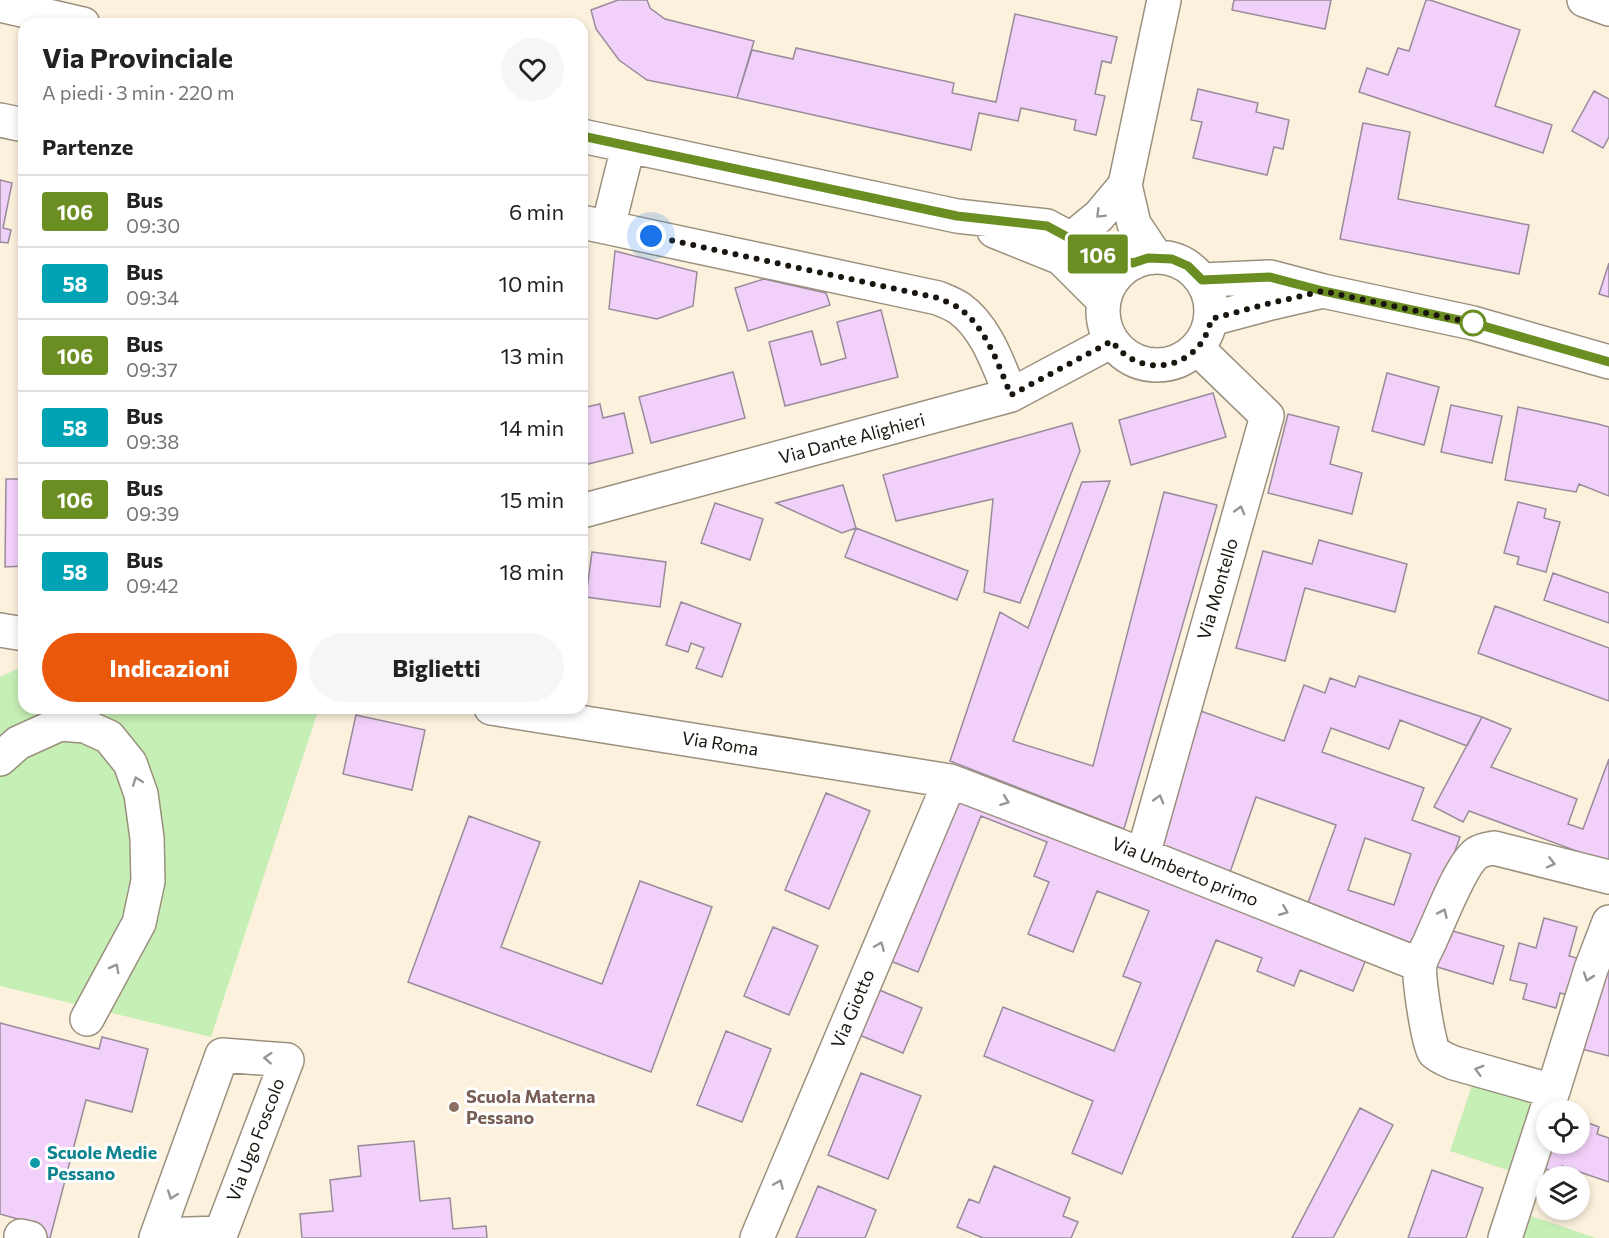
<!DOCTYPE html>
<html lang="it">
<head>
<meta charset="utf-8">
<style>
	:root { --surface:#fff; --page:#f6f6f6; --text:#222; --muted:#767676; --line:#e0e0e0; --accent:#ea580c }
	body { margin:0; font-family:Commissioner,sans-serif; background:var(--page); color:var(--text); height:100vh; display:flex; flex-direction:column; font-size:22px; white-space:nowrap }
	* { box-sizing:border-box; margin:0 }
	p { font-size:20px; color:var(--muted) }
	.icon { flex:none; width:33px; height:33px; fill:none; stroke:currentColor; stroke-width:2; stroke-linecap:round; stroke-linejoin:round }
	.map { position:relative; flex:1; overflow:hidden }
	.details { position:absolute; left:18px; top:18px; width:570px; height:696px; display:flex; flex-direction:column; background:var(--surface); border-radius:18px; box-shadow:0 3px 9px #0003 }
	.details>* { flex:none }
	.badge { padding:0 12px; border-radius:4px; font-size:21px; line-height:39px }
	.buttons { position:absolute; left:1536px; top:1100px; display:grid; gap:12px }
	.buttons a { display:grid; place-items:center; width:54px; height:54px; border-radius:50%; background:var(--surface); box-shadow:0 3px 9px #0003; font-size:30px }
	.you { position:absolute; width:30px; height:30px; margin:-15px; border:4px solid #fff; border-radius:50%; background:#1a73e8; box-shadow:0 0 0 9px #1a73e833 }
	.map>.badge { position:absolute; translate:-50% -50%; box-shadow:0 0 0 3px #fff }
	h2 { padding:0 24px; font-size:22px; line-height:54px }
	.round { display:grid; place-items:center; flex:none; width:63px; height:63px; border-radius:32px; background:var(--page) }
	.headline { display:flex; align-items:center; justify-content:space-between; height:102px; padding:0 24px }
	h1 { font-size:28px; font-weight:700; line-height:45px }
	.cta { display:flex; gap:12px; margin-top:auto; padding:12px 24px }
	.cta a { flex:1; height:69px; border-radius:36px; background:var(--accent); color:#fff; font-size:24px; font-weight:700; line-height:69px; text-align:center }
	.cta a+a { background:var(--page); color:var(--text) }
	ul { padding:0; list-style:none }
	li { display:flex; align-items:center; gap:18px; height:72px; padding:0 24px; border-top:2px solid var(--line) }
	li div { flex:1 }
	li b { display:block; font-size:22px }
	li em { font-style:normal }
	li .badge { min-width:66px; font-weight:700; text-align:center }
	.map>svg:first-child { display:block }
	.green { fill:#c6efb5 }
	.building { fill:#f1d1f9; stroke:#988b9b; stroke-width:1.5; fill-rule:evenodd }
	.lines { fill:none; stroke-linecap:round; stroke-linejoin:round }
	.minor-casing { stroke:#9b907e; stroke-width:36 }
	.minor { stroke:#fff; stroke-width:33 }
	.oneway { stroke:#989693 }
	.line-casing { stroke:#fff; stroke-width:14 }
	.line { stroke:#6b8e23; stroke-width:9 }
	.walk { stroke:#1a160f; stroke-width:6; stroke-dasharray:0 10.8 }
	.stop-dot { fill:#fff; stroke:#6b8e23; stroke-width:3 }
	.education-dot { fill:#8d6e63; stroke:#fff; stroke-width:2 }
	.culture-dot { fill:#0f9aa8; stroke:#fff; stroke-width:2 }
	.labels { text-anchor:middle; stroke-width:6; stroke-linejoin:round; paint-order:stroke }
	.street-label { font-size:18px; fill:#1a160f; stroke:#fff }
	.education-label { font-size:18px; font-weight:bold; fill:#785e54; stroke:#fff; text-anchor:start }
	.culture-label { font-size:18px; font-weight:bold; fill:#0d838f; stroke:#fff; text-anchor:start }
</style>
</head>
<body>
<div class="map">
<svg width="1609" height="1238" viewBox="0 0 1609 1238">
	<rect width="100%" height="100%" fill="#fcf1dd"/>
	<!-- green -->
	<path class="green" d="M24 666V708H319L211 1037 0 986V677Z
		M1474 1079 1540 1101 1516 1173 1450 1151Z
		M1525 1214 1596 1238H1518Z"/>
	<!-- building -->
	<path class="building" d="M618 0H647L650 8 665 19 754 41 737 98 647 80 619 60 596 29 591 10Z
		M1234 0H1331L1325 29 1232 10Z
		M1426 0H1430L1520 30 1495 106 1552 125 1543 153 1359 92 1367 68 1388 75 1398 48 1409 51Z
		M1015 14 1117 37 1111 63 1102 61 1095 94 1105 96 1096 135 1074 130 1076 120 1021 108 1018 121 979 113 971 150 737 98 752 50 793 59 796 48 954 83 952 93 996 102Z
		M1198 89 1258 103 1256 112 1289 120 1283 149 1274 147 1267 175 1193 158 1202 122 1191 120Z
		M1594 91 1609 99V137L1603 148 1572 131Z
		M1363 123 1410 132 1398 199 1529 225 1519 274 1340 239Z
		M0 180 12 183 3 228 11 230 8 243 0 242V243Z
		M615 251 697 272 693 306 657 319 609 309Z
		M1609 263V297L1599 294Z
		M764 279 826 293 830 305 748 331 735 288Z
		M881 310 898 377 785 406 769 342 812 331 821 365 846 358 837 322Z
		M733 372 745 418 651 443 639 397Z
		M1387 373 1439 387 1424 445 1372 431Z
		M1213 393 1226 437 1131 465 1119 420Z
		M600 404 603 418 624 413 633 453 584 465 582 457V408Z
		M1451 405 1502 416 1492 463 1441 452Z
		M1518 407 1598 424 1609 427V496L1579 484 1576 492 1505 480Z
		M1288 414 1339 427 1330 464 1362 473 1352 514 1268 493Z
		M1072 423 1080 451 1020 603 984 592 993 499 896 521 883 475Z
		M6 479H24V566L5 567Z
		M1110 481 1013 741 1093 766 1164 492 1217 505 1124 829 950 761 1000 612 1028 628 1082 482Z
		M843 485 856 528 842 533 776 503Z
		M1518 502 1546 509 1544 518 1560 522 1546 572 1517 564 1519 557 1504 553Z
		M715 503 763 519 750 560 701 543Z
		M856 528 968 571 957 600 845 557Z
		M1319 540 1407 564 1395 612 1305 588 1285 661 1236 648 1263 551 1312 564Z
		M592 552 666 562 660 607 586 597Z
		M1553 573 1609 593V623L1544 600Z
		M681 602 741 624 722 677 696 668 704 648 691 643 688 652 666 645Z
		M1495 606 1609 648V701L1478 653Z
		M1359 676 1482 717 1467 746 1400 720 1389 749 1331 728 1322 752 1424 788 1412 820 1460 837 1419 952 1305 911 1336 825 1256 797 1227 881 1153 852 1198 710 1284 741 1304 685 1325 693 1330 678 1355 687ZM1365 838 1411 854 1394 905 1348 890Z
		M356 715 425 730 412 790 343 774Z
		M1482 717 1511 729 1491 767 1577 799 1568 824 1583 829 1609 759V863L1469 811 1463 822 1434 807Z
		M954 784 1369 952 1353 991 1300 970 1294 986 1257 971 1262 958 1216 940 1122 1174 1072 1153 1093 1101 984 1056 1003 1007 1114 1051 1141 983 1123 976 1149 911 1097 891 1073 952 1028 934 1049 882 1034 876 1047 842 981 816 918 972 883 958Z
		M826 793 870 811 829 909 785 890Z
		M469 816 540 842 501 947 602 984 640 881 712 907 651 1072 408 982Z
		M1544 918 1577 927 1569 956 1588 961 1579 998 1560 993 1556 1008 1523 999 1527 984 1510 980 1519 943 1536 948Z
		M773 927 818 946 789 1015 744 996Z
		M1446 929 1504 946 1493 984 1434 966Z
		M1609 931V1056L1570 1046Z
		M877 989 922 1008 903 1053 857 1034Z
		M0 1023 99 1049 102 1037 148 1049 132 1112 86 1100 50 1238H30L25 1221 0 1214Z
		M726 1031 771 1049 742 1122 697 1105Z
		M861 1073 921 1096 888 1179 828 1155Z
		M1360 1108 1393 1125 1333 1238H1292Z
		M1580 1120 1599 1127 1597 1134 1609 1138V1182L1562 1166 1559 1174 1532 1164 1546 1143H1580Z
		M414 1141 420 1201 450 1198 453 1229 486 1226 487 1238H302L300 1214 333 1211 330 1180 361 1176 358 1146Z
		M994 1166 1070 1198 1063 1216 1078 1222 1071 1238H983L957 1227 969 1199 979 1203Z
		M1432 1170 1483 1188 1466 1238H1408Z
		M818 1186 876 1210 865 1238H796Z"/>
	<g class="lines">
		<!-- minor casing -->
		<g class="minor-casing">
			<path id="minor" d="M1584 0 1609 9
				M0 5 83 24
				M0 120 24 125
				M582 136 957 216 1047 226 1099 254 1133 263
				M582 222 938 298C945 301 953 304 959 308 987 328 998 365 1011 395
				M608 227 628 147
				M994 231 1061 258 1104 301
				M1071 239 1099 216 1125 185
				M1103 311a54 54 0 1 1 108 0a54 54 0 1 1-108 0Z
				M1156 257 1134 224 1125 185 1164 0
				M1202 280 1270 277 1323 291 1473 323 1609 362
				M1211 319 1267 304 1319 292
				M582 511 1011 395 1112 341
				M0 630 24 634
				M491 708 950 781 1143 855 1420 965
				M0 759 18 743 60 724 85 726 109 737 130 763 141 794 147 838 148 881 139 923 87 1019
				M1143 855 1267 416 1197 348
				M1609 877 1494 848C1488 849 1481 850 1477 853 1461 864 1440 920 1431 939 1428 947 1421 957 1420 965 1418 976 1428 1043 1434 1052 1439 1057 1447 1060 1454 1063L1553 1091 1591 969 1609 922
				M21 1236 30 1238
				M156 1238 157 1235 222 1055 287 1060 221 1233 157 1235
				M757 1238 950 781
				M1505 1238 1553 1091"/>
		</g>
		<!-- minor -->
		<use href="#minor" class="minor"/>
	</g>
	<!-- one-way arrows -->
	<defs><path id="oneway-chevron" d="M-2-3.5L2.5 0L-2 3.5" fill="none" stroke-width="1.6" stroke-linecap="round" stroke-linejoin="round" transform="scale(1.5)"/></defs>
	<g class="oneway">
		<use href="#oneway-chevron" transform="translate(1100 214) rotate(135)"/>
		<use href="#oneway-chevron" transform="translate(1240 510) rotate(-74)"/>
		<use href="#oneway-chevron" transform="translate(137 781) rotate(-111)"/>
		<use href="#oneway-chevron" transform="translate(1159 799) rotate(-74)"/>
		<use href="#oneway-chevron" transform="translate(1005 801) rotate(21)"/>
		<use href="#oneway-chevron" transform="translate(1551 863) rotate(14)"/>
		<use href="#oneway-chevron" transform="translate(1284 911) rotate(22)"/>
		<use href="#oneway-chevron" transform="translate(1443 913) rotate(-66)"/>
		<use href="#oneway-chevron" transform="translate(880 946) rotate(-67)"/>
		<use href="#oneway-chevron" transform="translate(115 968) rotate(-62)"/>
		<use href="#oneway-chevron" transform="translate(1588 977) rotate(109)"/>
		<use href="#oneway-chevron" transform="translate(268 1058) rotate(-176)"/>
		<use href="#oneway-chevron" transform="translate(1479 1070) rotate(-164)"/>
		<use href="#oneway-chevron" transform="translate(779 1184) rotate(-67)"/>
		<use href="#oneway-chevron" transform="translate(172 1195) rotate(110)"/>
	</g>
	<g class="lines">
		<!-- line casing -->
		<g class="line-casing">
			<path id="line" d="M582 136 957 216 1047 226 1099 254 1116 258 1133 263 1148 258 1172 259 1188 266 1202 280 1270 277 1323 291 1473 323 1609 362"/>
		</g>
		<!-- line -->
		<use href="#line" class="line"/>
		<!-- walk -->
		<path class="walk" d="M651 236 938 298C945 301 953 304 959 308 987 328 998 365 1011 395L1112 341C1141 382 1202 369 1211 319L1267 304 1323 291 1473 323"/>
	</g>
	<!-- markers -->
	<circle class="stop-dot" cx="1473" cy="323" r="12"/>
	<circle class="education-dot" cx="454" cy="1107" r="6"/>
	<circle class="culture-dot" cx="35" cy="1163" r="6"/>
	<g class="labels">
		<!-- street labels -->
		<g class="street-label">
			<text transform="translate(852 439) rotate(-15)" y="6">Via Dante Alighieri</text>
			<text transform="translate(1218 589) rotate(-74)" y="6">Via Montello</text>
			<text transform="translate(720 744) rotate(9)" y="6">Via Roma</text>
			<text transform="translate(1185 872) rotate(22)" y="6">Via Umberto primo</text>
			<text transform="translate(853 1009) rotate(-67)" y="6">Via Giotto</text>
			<text transform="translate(256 1140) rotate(-69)" y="6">Via Ugo Foscolo</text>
		</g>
		<!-- education labels -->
		<g class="education-label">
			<text x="466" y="1103">Scuola Materna<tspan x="466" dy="21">Pessano</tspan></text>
		</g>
		<!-- culture labels -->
		<g class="culture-label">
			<text x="47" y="1159">Scuole Medie<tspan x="47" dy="21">Pessano</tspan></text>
		</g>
	</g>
</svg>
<div class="buttons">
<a><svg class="icon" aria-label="locate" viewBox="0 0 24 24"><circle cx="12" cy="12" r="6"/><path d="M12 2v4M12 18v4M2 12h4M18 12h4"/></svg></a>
<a><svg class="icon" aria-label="layers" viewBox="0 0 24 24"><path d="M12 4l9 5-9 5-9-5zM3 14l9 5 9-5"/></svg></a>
</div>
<div class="you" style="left:651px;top:236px"></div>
<b class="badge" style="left:1098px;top:254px;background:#6b8e23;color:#fff">106</b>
<section class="details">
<div class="headline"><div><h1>Via Provinciale</h1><p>A piedi · 3 min · 220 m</p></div><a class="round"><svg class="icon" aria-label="heart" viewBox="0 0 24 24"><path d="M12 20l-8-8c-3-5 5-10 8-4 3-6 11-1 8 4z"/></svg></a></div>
<h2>Partenze</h2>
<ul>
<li><span class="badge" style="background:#6b8e23;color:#fff">106</span><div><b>Bus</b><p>09:30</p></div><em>6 min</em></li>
<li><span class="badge" style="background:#00a3b4;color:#fff">58</span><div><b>Bus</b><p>09:34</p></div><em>10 min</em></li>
<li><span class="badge" style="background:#6b8e23;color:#fff">106</span><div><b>Bus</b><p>09:37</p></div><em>13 min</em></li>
<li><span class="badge" style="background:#00a3b4;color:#fff">58</span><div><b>Bus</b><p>09:38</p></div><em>14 min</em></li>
<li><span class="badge" style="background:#6b8e23;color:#fff">106</span><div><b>Bus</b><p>09:39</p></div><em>15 min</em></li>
<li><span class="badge" style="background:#00a3b4;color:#fff">58</span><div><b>Bus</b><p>09:42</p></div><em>18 min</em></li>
</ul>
<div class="cta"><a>Indicazioni</a><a>Biglietti</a></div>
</section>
</div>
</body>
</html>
